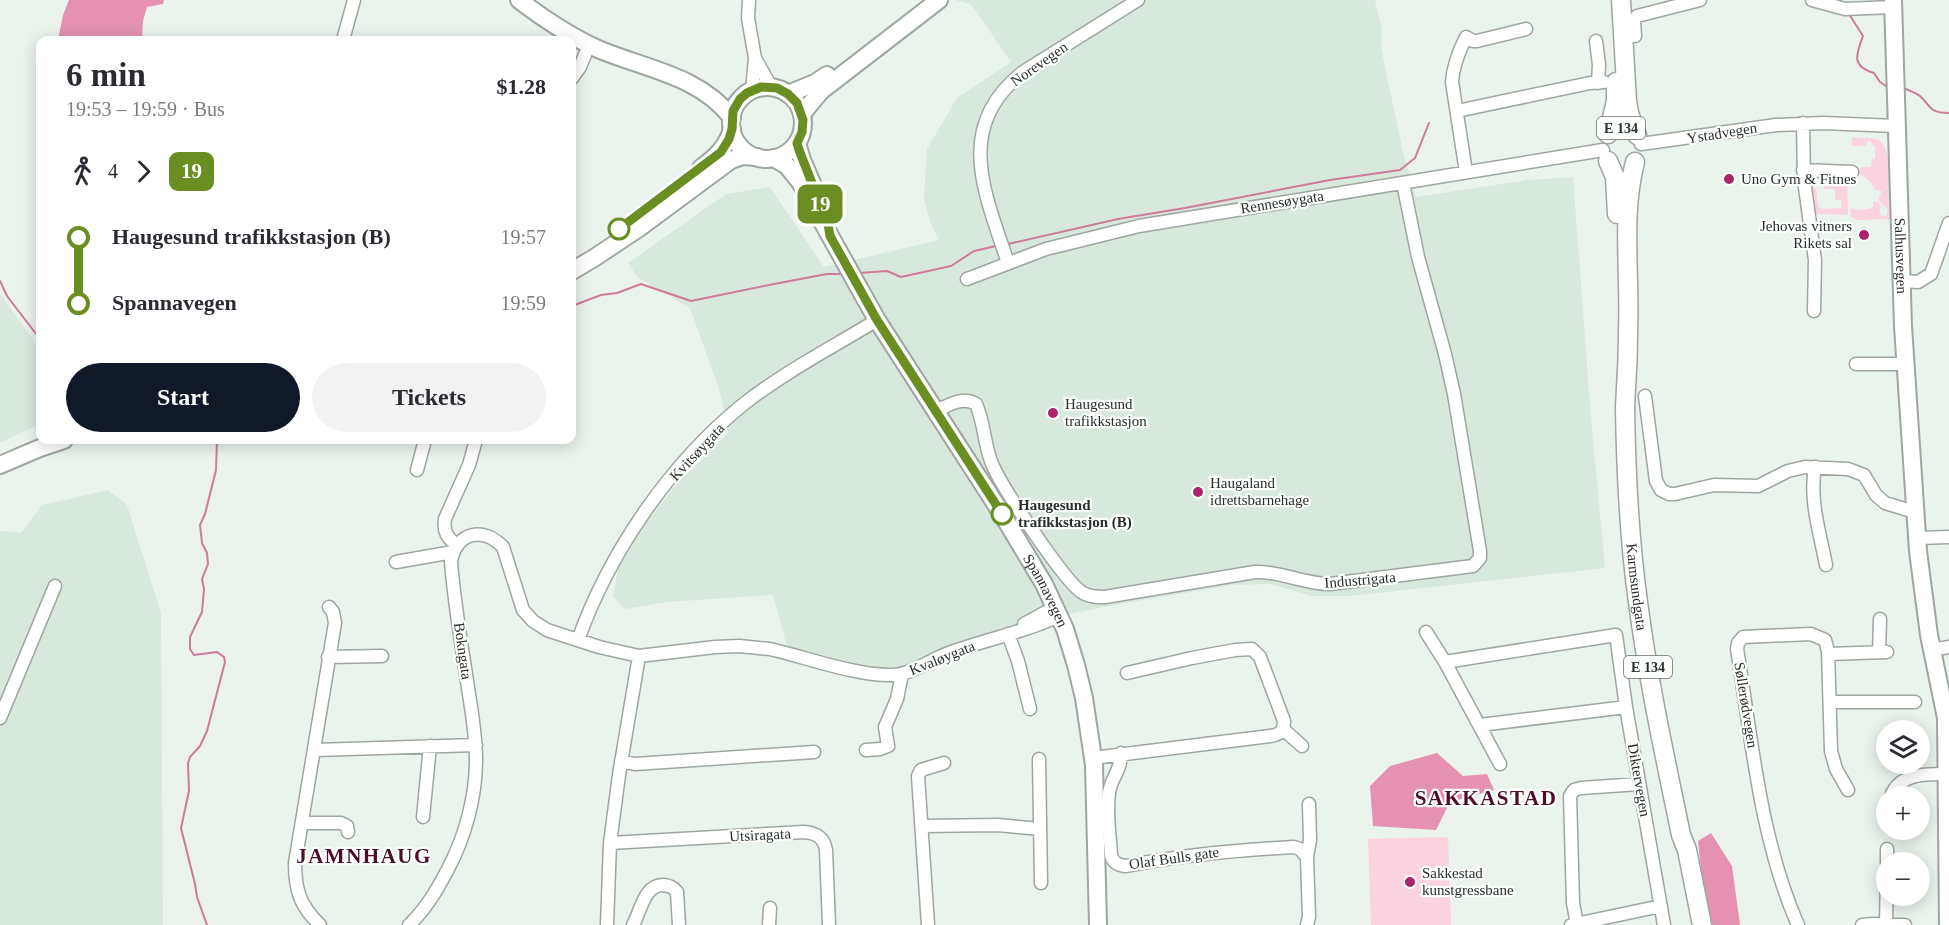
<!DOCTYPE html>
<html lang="en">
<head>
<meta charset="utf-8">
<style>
	:root { --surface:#fff; --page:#f2f2f3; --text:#2b2b33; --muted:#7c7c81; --accent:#111827 }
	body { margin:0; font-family:Georgia,serif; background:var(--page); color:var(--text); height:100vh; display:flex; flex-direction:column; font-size:22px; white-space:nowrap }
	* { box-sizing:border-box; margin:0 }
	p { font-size:20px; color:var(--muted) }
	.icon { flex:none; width:33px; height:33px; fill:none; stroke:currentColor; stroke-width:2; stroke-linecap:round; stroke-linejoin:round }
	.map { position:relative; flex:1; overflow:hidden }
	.side { position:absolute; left:36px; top:36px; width:540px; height:408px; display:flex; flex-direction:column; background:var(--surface); border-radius:12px; box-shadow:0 3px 15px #0003 }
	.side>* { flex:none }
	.badge { padding:0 12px; border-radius:9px; font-size:21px; line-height:39px }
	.buttons { position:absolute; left:1876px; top:720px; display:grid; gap:12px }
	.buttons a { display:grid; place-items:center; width:54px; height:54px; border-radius:50%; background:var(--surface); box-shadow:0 3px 15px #0003; font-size:30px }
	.map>.badge { position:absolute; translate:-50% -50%; box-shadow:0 0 0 3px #fff }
	.legs { display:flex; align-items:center; gap:9px; height:66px; padding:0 30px; font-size:20px }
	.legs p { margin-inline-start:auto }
	.head { display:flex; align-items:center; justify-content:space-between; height:102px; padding:0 30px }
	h1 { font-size:33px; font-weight:700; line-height:45px }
	.cta { display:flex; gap:12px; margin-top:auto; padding:12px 30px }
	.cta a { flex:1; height:69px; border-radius:36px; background:var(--accent); color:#fff; font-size:24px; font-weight:700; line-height:69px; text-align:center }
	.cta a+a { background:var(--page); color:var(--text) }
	ul { padding:0 30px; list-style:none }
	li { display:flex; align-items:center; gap:21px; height:66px; font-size:22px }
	li i { display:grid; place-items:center; width:9px; height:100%; margin:0 8px; background:currentColor }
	li i::after { content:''; width:15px; height:15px; margin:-8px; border:4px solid; border-radius:50%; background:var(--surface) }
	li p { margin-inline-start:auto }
	li:first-child i { background:linear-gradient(#0000 50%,currentColor 0) }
	li:last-child i { background:linear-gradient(currentColor 50%,#0000 0) }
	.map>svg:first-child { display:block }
	.built { fill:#d9e8dd }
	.green { fill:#fad2e0 }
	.forest { fill:#e592b2 }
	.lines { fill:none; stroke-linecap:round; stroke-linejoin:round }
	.stream { stroke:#cc7b9b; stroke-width:2 }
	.minor-casing { stroke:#9ea6a0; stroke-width:15 }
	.major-casing { stroke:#9ea6a0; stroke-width:20 }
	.highway-casing { stroke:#9ea6a0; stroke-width:21 }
	.minor { stroke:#fff; stroke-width:12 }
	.major { stroke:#fff; stroke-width:16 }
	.highway { stroke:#fff; stroke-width:18 }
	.line-1-casing { stroke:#fff; stroke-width:14 }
	.line-1 { stroke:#6b8e23; stroke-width:9 }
	.poi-dot { fill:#ac2469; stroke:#fcfffc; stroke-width:2 }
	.stop-1-dot { fill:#fff; stroke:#6b8e23; stroke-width:3 }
	.labels { text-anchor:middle; stroke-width:4.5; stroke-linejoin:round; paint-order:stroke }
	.shield { fill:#fcfffc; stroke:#6a6d6a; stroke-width:1.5 }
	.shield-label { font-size:14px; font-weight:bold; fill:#2b2e2c }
	.street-label { font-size:15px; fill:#2b2e2c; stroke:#fcfffc }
	.poi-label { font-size:15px; fill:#2b2e2c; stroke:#fcfffc; text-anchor:start }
	.stop-label { font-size:15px; font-weight:bold; fill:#2b2e2c; stroke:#fcfffc; text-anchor:start }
	.district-label { font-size:21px; font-weight:bold; letter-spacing:1.5px; fill:#4d0c2c; stroke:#fcfffc }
</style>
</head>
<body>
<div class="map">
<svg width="1949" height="925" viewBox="0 0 1949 925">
	<rect width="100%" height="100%" fill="#ebf3ed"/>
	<!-- built -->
	<path class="built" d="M955 0H1375L1382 30 1381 47 1389 86 1403 152 1416 197 1527 180 1573 177 1591 418 1605 568 1350 596H1311L1271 584 1232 585 1103 607 1061 616 969 653 943 660 883 669 863 668 787 647 773 595 667 602 625 609 613 596 618 569 644 525 676 485 728 433 720 392 690 308 637 277 628 263 726 194 770 187 824 267 939 240 930 222 924 198 927 149 957 98 1011 62 971 4Z
		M0 294 40 349V424L0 443Z
		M108 490 127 505 161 613 163 925H0V531L21 533 42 505Z"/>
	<!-- green -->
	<path class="green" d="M1852 137C1859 138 1869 137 1876 139 1896 145 1887 202 1891 219L1857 220 1851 217 1850 208C1855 210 1867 211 1873 207V202H1878L1881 206 1879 212 1882 216 1886 217 1888 209 1883 205 1878 199 1882 191 1875 190C1872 181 1865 176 1856 173L1855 168 1871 167 1872 158 1874 160 1875 158V147L1869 140 1865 146H1852Z
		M1810 175 1813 178V187L1816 189 1818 206 1822 209 1841 208V200H1835V189H1824V184H1833V176H1847L1848 215 1815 214 1811 179H1808Z
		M1448 837 1451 925H1371L1368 839Z"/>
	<!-- forest -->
	<path class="forest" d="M69 0H164L163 4 147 7 143 21 142 40H58L63 15Z
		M1437 753 1463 776 1487 774 1494 790 1450 802 1436 830 1373 826 1370 786 1390 766Z
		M1711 833 1732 866 1740 925H1709L1705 908 1698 841Z"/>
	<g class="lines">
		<!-- stream -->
		<path class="stream" d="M1849 14 1863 36C1856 55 1851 66 1874 73L1880 82 1886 86
			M1906 89C1910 91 1916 93 1920 96 1932 107 1929 113 1949 113
			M1008 244 1118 219 1185 208 1330 180 1400 170 1415 158 1429 123
			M859 273 887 271 901 277 951 266 974 251 996 246
			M0 281 7 296 40 339
			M572 306 601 295 617 293 641 284 691 301 774 284 827 274H844
			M207 925 197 897 195 884 181 828 189 791 188 763 190 757 200 746 207 731 225 662 224 657 217 652 194 655 190 649V637L202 612 204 589 202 579 208 564 207 553 202 543 200 525 205 514 216 470 217 440"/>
		<!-- minor casing -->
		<g class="minor-casing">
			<path id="minor" d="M749 0 748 18 755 58 771 87
				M1812 0 1845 9 1893 7
				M1635 36 1634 20 1637 16 1700 0
				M343 40 354 0
				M1596 41 1599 65 1598 83
				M572 78 580 67 589 45
				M752 91 755 58
				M1457 111 1590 83 1604 82
				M1803 123 1804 180 1815 260 1814 311
				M1641 144 1776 125 1823 123 1896 126
				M1803 170 1852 172
				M1466 172 1452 82C1453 66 1459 51 1466 37L1473 41H1477L1526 29
				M1008 263C985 193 953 127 1023 72L1138 0
				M967 279 1046 249 1139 226 1603 150
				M1902 281 1918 282 1931 274 1949 223
				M1856 364H1906
				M1645 396 1656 481 1661 490 1669 494H1675L1714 485 1758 486 1788 471 1805 467 1848 469 1864 475 1876 495 1885 503 1915 512
				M936 411C949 405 962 396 976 404 985 424 984 447 993 466 1002 487 1066 584 1083 593 1090 597 1097 597 1105 597L1255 572C1281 571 1304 584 1330 584L1473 566 1480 558V551L1454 394 1445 354 1418 257 1403 183
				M1815 467C1809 500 1820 533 1826 565
				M417 470 425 440
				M1917 538 1949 537
				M457 545C447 538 443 531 445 519L469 465 476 440
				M396 562 453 552
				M1024 624 1055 607
				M1426 632 1445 662 1500 764
				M1008 634 1018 661 1030 709
				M578 640C610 551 671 462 745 403 786 371 833 347 877 320
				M1932 650 1949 647
				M1879 652 1880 619
				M1828 654 1887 652
				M328 657 382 656
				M1445 662 1616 635 1626 707 1664 925
				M1830 702H1915
				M0 718 55 586
				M1480 725 1626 707
				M1283 729 1302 746
				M315 750 476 745
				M866 750 880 749 888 746 885 727 897 699 902 674
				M1121 753C1121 772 1111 777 1109 793 1106 813 1110 835 1111 855 1113 863 1118 865 1126 866 1182 855 1237 850 1294 847L1300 849 1307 857 1309 917 1307 925
				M1093 758 1270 736C1279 735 1284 732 1284 721L1260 657 1252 649 1235 650 1192 658 1127 673
				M1039 759 1041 883
				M621 761 635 764 814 752
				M1891 796C1900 773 1925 774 1946 774
				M423 817 430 746
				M302 823H341L347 826 348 832
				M922 826 998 825 1040 829
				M610 843 804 832C817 833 824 838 826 850L829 925
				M1307 857 1310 840 1309 804
				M1887 862V849
				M1577 924 1573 903 1570 796 1574 790 1581 788 1639 784
				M1886 924 1887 872
				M320 925C300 906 295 890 295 863L335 623 333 612 329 607
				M409 925C426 909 437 890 448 869 465 837 476 797 476 760 476 735 472 712 468 688 462 646 454 603 451 561 457 532 483 526 503 547L523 610 533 621 547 630 599 647 639 656 715 647 739 646 770 649C805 657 857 676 891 675 911 675 928 661 946 654 983 640 1023 633 1059 616
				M607 925 610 843 619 775 639 656
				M633 925C641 911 644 884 664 885 670 886 673 887 677 892L679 925
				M769 925 770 908
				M928 925 918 776 921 770 944 763
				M1571 925 1661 906
				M1798 925C1760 839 1752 741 1737 649L1738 643 1743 637 1811 634 1825 640 1828 651 1831 751 1836 769 1848 790
				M1862 925 1873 924 1905 925"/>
		</g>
		<!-- major casing -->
		<g class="major-casing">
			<g id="major">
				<path d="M519 0C544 19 569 36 598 49 645 69 699 75 732 118"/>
				<path id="s1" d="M1893 0 1903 326 1918 551 1929 635 1946 718 1948 925"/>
				<circle cx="767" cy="123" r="36"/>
				<path d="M788 94 815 83 827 75"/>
				<path d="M802 114 821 91 939 0"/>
				<path d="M797 143 802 160 815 190"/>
				<path id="s2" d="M774 158 787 166 800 182 877 320 1002 514 1044 584 1065 629 1076 665 1084 698 1094 765 1098 925"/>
				<path d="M701 168C716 157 727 147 732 129"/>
				<path d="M572 271 594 258 639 228 731 160 743 156 757 157"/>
				<path d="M0 465 40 448 64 440"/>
			</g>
		</g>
		<!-- highway casing -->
		<g class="highway-casing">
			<g id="highway">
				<path d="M1621 0 1627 101 1629 113 1637 135"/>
				<path d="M1608 134 1616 101V82"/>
				<path d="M1608 161 1615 177 1617 214"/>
				<path id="s3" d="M1635 162C1625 201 1627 241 1628 282 1629 323 1628 365 1625 407 1626 472 1629 538 1638 602 1648 680 1665 757 1681 835L1687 850 1702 925"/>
			</g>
		</g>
		<!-- minor -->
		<use href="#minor" class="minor"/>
		<!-- major -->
		<use href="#major" class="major"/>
		<!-- highway -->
		<use href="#highway" class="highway"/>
	</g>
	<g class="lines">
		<!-- line-1 casing -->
		<g class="line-1-casing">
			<path id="line-1" d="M619 229 721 152 729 139 732 129 733 111 740 99 747 93 761 87 777 88 788 94 797 103 803 120 802 132 797 143 799 150 828 224 830 236 877 320 1002 514"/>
		</g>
		<!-- line-1 -->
		<use href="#line-1" class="line-1"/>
	</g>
	<!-- markers -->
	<g class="poi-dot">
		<circle cx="1729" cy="179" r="6"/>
		<circle cx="1864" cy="235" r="6"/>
		<circle cx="1053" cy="413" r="6"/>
		<circle cx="1198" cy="492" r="6"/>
		<circle cx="1410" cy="882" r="6"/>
	</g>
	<g class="stop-1-dot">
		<circle cx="619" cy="229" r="10"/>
		<circle cx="1002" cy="514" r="10"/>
	</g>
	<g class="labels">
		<!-- shield labels -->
		<g class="shield">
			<rect x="1597" y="117" width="48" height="22" rx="4.5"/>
			<rect x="1624" y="656" width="48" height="22" rx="4.5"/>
		</g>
		<g class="shield-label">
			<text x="1621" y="133">E 134</text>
			<text x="1648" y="672">E 134</text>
		</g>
		<!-- street labels -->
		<g class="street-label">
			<text transform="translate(1039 64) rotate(-35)" y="5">Norevegen</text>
			<text transform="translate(1722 133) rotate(-9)" y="5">Ystadvegen</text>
			<text transform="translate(1282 202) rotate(-9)" y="5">Rennesøygata</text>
			<text dy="5" stroke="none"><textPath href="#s1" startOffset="256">Salhusvegen</textPath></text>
			<text transform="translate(697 452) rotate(-47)" y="5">Kvitsøygata</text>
			<text transform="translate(1360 580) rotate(-5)" y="5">Industrigata</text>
			<text dy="5" stroke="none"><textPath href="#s3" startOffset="426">Karmsundgata</textPath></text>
			<text dy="5" stroke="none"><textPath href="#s2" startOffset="513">Spannavegen</textPath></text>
			<text transform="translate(463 651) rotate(82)" y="5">Bokngata</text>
			<text transform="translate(942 658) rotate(-22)" y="5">Kvaløygata</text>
			<text transform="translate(1746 705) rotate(81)" y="5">Søllerødvegen</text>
			<text transform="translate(1639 780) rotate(80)" y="5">Diktervegen</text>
			<text transform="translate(760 835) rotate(-3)" y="5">Utsiragata</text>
			<text transform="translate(1174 858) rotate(-8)" y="5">Olaf Bulls gate</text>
		</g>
		<!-- poi labels -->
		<g class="poi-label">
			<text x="1741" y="184">Uno Gym &amp; Fitnes</text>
			<text x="1852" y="231" text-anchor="end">Jehovas vitners<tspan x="1852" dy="17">Rikets sal</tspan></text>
			<text x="1065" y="409">Haugesund<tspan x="1065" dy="17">trafikkstasjon</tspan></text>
			<text x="1210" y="488">Haugaland<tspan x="1210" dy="17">idrettsbarnehage</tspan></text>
			<text x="1422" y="878">Sakkestad<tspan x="1422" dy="17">kunstgressbane</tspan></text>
		</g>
		<!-- stop labels -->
		<g class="stop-label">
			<text x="1018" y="510">Haugesund<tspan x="1018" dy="17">trafikkstasjon (B)</tspan></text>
		</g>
		<!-- district labels -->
		<g class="district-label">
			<text x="1486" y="805">SAKKASTAD</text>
			<text x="364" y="863">JAMNHAUG</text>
		</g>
	</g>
</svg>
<div class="buttons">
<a><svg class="icon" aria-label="layers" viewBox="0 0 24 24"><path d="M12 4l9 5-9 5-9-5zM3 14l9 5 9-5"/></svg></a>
<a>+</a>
<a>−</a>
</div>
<b class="badge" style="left:820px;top:204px;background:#6b8e23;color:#fff">19</b>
<section class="side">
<div class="head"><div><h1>6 min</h1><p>19:53 – 19:59 · Bus</p></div><b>$1.28</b></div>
<div class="legs"><svg class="icon" aria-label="walk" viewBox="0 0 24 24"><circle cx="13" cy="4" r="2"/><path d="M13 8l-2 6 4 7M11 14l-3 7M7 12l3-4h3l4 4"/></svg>4<svg class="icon" aria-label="forward" viewBox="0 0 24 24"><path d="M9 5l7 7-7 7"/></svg><b class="badge" style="background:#6b8e23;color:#fff">19</b></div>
<ul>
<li><i style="color:#6b8e23"></i><b>Haugesund trafikkstasjon (B)</b><p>19:57</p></li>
<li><i style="color:#6b8e23"></i><b>Spannavegen</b><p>19:59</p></li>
</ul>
<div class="cta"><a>Start</a><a>Tickets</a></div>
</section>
</div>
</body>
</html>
